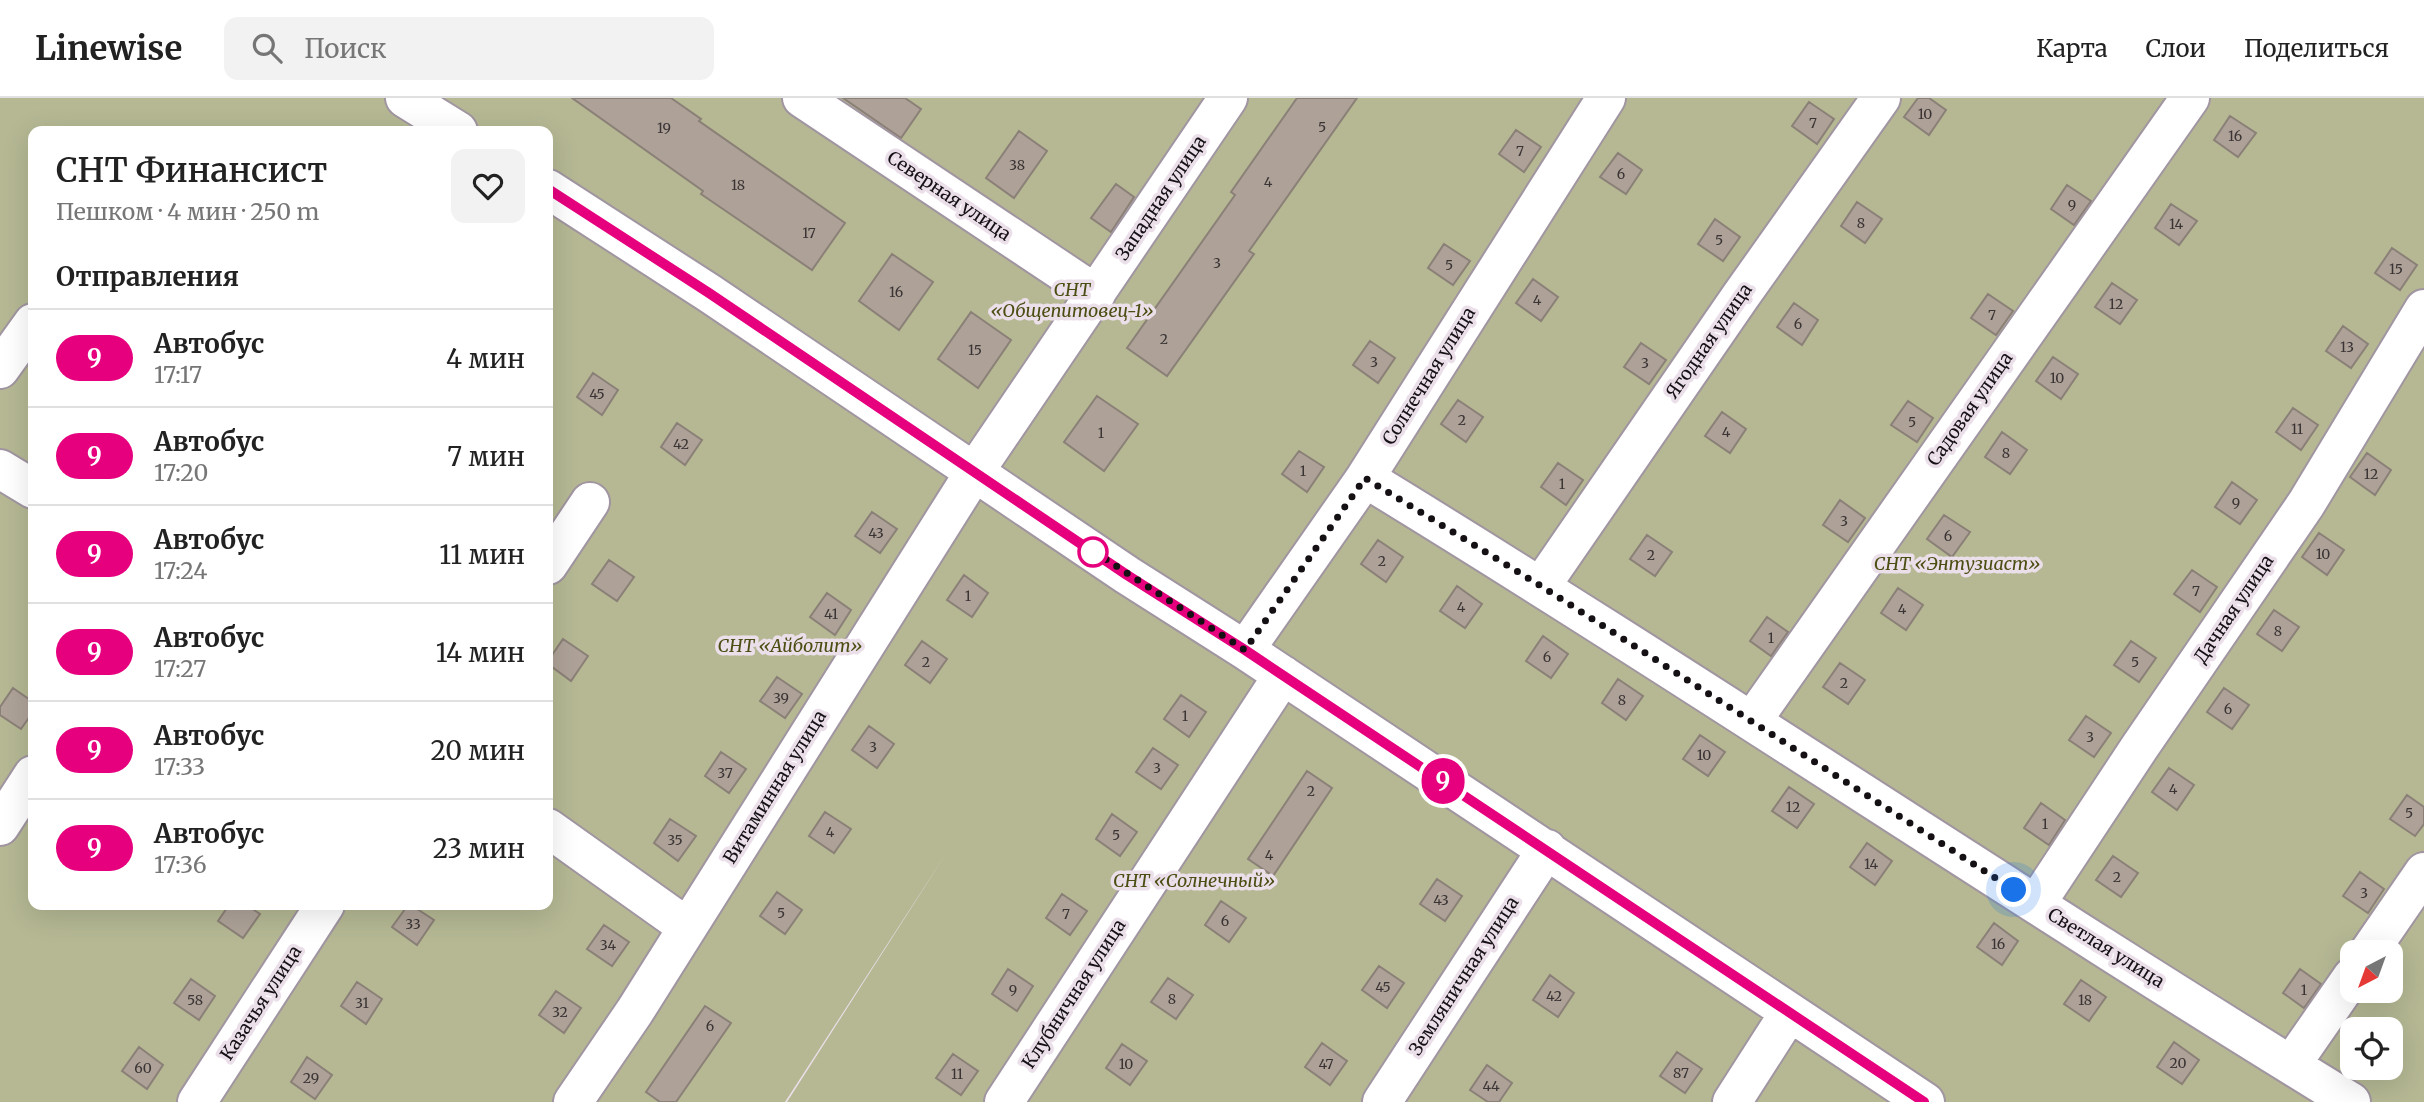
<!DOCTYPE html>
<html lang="ru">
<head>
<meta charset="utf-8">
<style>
	:root { --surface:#fff; --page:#f2f2f2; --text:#222; --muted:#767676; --line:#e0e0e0 }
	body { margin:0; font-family:Merriweather,serif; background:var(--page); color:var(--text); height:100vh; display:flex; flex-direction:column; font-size:26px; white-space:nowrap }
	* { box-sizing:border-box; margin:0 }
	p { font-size:23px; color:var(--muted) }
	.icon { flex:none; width:38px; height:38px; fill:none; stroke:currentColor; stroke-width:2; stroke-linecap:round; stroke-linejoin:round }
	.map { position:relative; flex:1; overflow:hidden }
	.details { position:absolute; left:28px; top:28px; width:525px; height:784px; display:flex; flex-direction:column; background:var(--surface); border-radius:14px; box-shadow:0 7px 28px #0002 }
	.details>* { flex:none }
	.badge { padding:0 14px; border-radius:23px; font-size:24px; line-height:46px }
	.needle { width:46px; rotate:221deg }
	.controls { position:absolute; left:2340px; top:842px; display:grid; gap:14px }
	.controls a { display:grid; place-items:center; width:63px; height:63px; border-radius:14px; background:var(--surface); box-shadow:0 7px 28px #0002; font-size:35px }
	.you { position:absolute; width:35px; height:35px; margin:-18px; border:5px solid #fff; border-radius:50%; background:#1a73e8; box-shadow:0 0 0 10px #1a73e833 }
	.map>.badge { position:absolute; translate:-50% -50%; box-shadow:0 0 0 4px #fff }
	h2 { padding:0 28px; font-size:26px; line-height:63px }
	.round { display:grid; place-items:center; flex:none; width:74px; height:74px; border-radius:14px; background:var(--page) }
	.summary { display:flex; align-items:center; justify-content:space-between; height:119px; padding:0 28px }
	h1 { font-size:33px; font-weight:600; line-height:52px }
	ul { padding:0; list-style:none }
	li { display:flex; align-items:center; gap:21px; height:98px; padding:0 28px; border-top:2px solid var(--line) }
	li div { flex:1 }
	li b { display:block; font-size:26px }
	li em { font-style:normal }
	li .badge { min-width:77px; font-weight:700; text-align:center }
	header { display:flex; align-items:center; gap:42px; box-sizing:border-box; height:98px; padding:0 35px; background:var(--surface); border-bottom:2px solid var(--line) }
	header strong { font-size:33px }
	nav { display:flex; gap:38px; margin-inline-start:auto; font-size:24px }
	.search { width:490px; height:63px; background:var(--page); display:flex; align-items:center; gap:18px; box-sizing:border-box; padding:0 24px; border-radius:14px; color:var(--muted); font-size:26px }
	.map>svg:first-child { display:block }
	.green { fill:#b5b893; fill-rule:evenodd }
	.building { fill:#aea298; stroke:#8b8077; stroke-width:2 }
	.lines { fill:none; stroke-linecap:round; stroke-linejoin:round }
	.minor-casing { stroke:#a095a0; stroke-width:42 }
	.minor { stroke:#fff; stroke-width:38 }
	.line-casing { stroke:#fff; stroke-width:16 }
	.line { stroke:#e6007e; stroke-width:10 }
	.walk { stroke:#141014; stroke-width:7; stroke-dasharray:0 12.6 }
	.stop-dot { fill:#fff; stroke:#e6007e; stroke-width:3.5 }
	.labels { text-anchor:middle; stroke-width:7; stroke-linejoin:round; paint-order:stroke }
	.number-label { font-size:14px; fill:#3a3435 }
	.street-label { font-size:18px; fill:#141014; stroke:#ebdfea }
	.park-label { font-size:18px; font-style:italic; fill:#4b4e13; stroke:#ebdfea }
</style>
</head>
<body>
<header>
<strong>Linewise</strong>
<div class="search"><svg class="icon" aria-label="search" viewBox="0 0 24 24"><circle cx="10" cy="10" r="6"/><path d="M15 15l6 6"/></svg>Поиск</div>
<nav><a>Карта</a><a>Слои</a><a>Поделиться</a></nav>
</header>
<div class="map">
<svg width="2424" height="1004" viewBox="0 0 2424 1004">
	<rect width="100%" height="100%" fill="#ebdfea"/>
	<!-- green -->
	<path class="green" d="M0 0H2424V1004H787L949 751 785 1004H0ZM33 33H548V807H33ZM2352 854H2390V892H2352ZM2352 931H2390V970H2352Z"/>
	<!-- building -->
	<path class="building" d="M572 0H671L701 21 699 23 845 125 812 172 701 96 703 93Z
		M843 0H905L921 11 901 40Z
		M1297 0H1357L1249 153 1254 156 1167 278 1127 250 1235 97 1231 94Z
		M1918 0H1929L1946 12 1929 37 1904 19Z
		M1809 4 1834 21 1817 46 1792 28Z
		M2230 18 2256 35 2238 59 2214 42Z
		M1516 32 1541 49 1524 74 1499 56Z
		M1019 33 1047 53 1014 100 986 80Z
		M1618 55 1642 72 1626 96 1600 79Z
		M1116 86 1134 99 1111 134 1091 120Z
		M2067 87 2091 103 2074 127 2051 111Z
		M1857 104 1882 121 1865 145 1841 128Z
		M2171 106 2197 123 2179 147 2155 130Z
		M1715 121 1740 139 1723 163 1698 146Z
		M1444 146 1470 163 1453 187 1428 170Z
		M2392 150 2417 167 2400 192 2375 175Z
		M892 156 933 184 899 232 859 203Z
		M1533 181 1558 199 1541 223 1516 205Z
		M2112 185 2137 202 2120 226 2095 209Z
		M1988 196 2013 213 1996 237 1971 220Z
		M1794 205 1818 222 1802 247 1777 229Z
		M971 214 1011 242 978 290 938 261Z
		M2343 228 2368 246 2351 270 2326 253Z
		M1370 243 1395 260 1378 285 1353 267Z
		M1641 245 1666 262 1649 286 1624 269Z
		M2053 259 2078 276 2061 301 2036 283Z
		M593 275 618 292 602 317 577 299Z
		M1097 298 1138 326 1104 373 1064 344Z
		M1458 302 1483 319 1466 344 1441 326Z
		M1908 303 1933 320 1917 344 1891 327Z
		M2293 310 2318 327 2301 352 2276 334Z
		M1722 314 1746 331 1730 355 1705 338Z
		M677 325 702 342 685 367 661 349Z
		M2002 334 2027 352 2010 376 1985 359Z
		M1299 353 1324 369 1307 394 1282 376Z
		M2367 355 2391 372 2375 397 2350 379Z
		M1558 365 1583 382 1566 407 1541 389Z
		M2232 384 2257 402 2240 426 2215 409Z
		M1840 402 1865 420 1848 444 1823 427Z
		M872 414 897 431 880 455 855 438Z
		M1944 417 1970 434 1952 459 1927 441Z
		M2319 435 2344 452 2327 477 2302 459Z
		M1647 437 1672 454 1655 478 1630 461Z
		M1378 442 1403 459 1386 484 1361 466Z
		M609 462 634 479 617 503 592 486Z
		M2192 472 2217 489 2200 514 2174 496Z
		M964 477 988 495 972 519 947 502Z
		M1457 488 1482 506 1465 530 1440 513Z
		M1898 490 1923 507 1906 532 1881 515Z
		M827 495 851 512 835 537 810 519Z
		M2274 512 2299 529 2282 553 2257 536Z
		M1767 519 1788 534 1771 558 1750 543Z
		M1543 538 1568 556 1551 580 1526 563Z
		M563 541 588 558 571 583 548 566V563Z
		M922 543 947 561 930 585 905 567Z
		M2131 543 2156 560 2139 584 2114 567Z
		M1840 565 1865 582 1848 606 1823 589Z
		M777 579 802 596 785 620 760 603Z
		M1618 581 1643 598 1626 622 1602 605Z
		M13 590 33 604V614L21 631 0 617V609Z
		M2224 590 2249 607 2232 631 2207 614Z
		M1181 597 1206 614 1189 639 1164 621Z
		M2086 618 2111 635 2094 659 2069 642Z
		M869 628 894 646 877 670 852 652Z
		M1700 637 1725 654 1708 678 1683 661Z
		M1153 650 1178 667 1161 691 1136 674Z
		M721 654 746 671 729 695 705 678Z
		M2169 670 2194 687 2177 712 2152 694Z
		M1307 673 1332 690 1273 778 1248 761Z
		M1789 689 1814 706 1797 730 1772 713Z
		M2407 697 2424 709V726L2415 738 2390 721Z
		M2041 705 2065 722 2049 747 2024 730Z
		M825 714 851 731 834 755 809 738Z
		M1112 716 1137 734 1120 758 1096 741Z
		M670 721 696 738 678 763 654 745Z
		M1867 745 1892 763 1875 787 1850 769Z
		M2113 758 2138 775 2121 799 2096 782Z
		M2360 774 2384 791 2368 815 2343 798Z
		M1437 781 1462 798 1445 823 1420 806Z
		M777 794 802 812 785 836 760 818Z
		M1062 796 1087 813 1070 837 1046 820Z
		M1221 803 1246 820 1229 844 1205 827Z
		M229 807H247L260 816 243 840 218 823Z
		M408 807H411L434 822 417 847 392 829Z
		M1994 825 2018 843 2002 867 1977 849Z
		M604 827 629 844 612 868 587 851Z
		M1379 868 1404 885 1387 910 1362 892Z
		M1008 871 1033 888 1017 913 992 896Z
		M2300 871 2321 886 2304 910 2283 895Z
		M1550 877 1574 895 1558 919 1533 902Z
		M1168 880 1193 897 1176 921 1151 904Z
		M191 881 215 898 199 922 174 905Z
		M2081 882 2106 899 2089 923 2064 906Z
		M357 884 382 901 366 926 341 908Z
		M556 893 581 910 564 935 539 917Z
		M705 908 731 925 676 1004H660L646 994Z
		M2174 944 2199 962 2182 986 2157 969Z
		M1322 945 1347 963 1330 987 1305 969Z
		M1122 946 1147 963 1130 987 1106 970Z
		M139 949 163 967 147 991 122 973Z
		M1677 954 1702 971 1685 995 1660 978Z
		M953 956 978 973 961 997 936 980Z
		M307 959 332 977 315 1001 291 984Z
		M1487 967 1512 985 1499 1004H1488L1470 992Z"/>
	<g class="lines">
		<!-- minor casing -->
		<g class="minor-casing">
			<path id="minor" d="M405 0 458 33
				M802 0 1096 196
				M548 91 709 195 1127 477 1245 552 1925 1004
				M0 271 33 225
				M0 371 33 391
				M1365 380C1697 583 2019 801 2351 1004
				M548 467 590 404
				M1541 488 1740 199 1881 0
				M1245 552 1365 380 1606 0
				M1752 623 2190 0
				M0 728 33 677
				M548 730 687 829
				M2036 806 2139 650 2306 406 2424 211
				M2369 854 2424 774
				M2291 967 2352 879
				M197 1004 325 807
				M573 1004 635 913 975 373 1228 0
				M1004 1004 1283 577
				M1382 1004 1547 751
				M1732 1004 1789 915"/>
		</g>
		<!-- minor -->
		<use href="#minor" class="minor"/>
	</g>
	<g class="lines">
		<!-- line casing -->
		<g class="line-casing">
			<path id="line" d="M548 91 709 195 1127 477 1245 552 1924 1004"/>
		</g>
		<!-- line -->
		<use href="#line" class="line"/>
		<!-- walk -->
		<path class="walk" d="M1093 454 1084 447 1245 552 1365 380 1541 488 2014 792"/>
	</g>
	<!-- markers -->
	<circle class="stop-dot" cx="1093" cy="454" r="14"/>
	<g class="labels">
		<!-- number labels -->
		<g class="number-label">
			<text x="1925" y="21">10</text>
			<text x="1813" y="30">7</text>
			<text x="1322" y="34">5</text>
			<text x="664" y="35">19</text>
			<text x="2235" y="43">16</text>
			<text x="1520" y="58">7</text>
			<text x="1017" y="72">38</text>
			<text x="1621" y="81">6</text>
			<text x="1268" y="89">4</text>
			<text x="738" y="92">18</text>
			<text x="2072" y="112">9</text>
			<text x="1861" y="130">8</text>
			<text x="2176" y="131">14</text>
			<text x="809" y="140">17</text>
			<text x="1719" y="147">5</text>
			<text x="1217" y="170">3</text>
			<text x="1449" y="172">5</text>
			<text x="2396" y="176">15</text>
			<text x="896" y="199">16</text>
			<text x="1537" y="207">4</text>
			<text x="2116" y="211">12</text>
			<text x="1992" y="222">7</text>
			<text x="1798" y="231">6</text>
			<text x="1164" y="246">2</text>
			<text x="2347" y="254">13</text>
			<text x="975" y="257">15</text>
			<text x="1374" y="269">3</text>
			<text x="1645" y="270">3</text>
			<text x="2057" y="285">10</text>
			<text x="597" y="301">45</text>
			<text x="1462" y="327">2</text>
			<text x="1912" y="329">5</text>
			<text x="2297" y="336">11</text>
			<text x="1726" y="339">4</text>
			<text x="1101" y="340">1</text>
			<text x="681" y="351">42</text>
			<text x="2006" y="360">8</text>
			<text x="1303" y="378">1</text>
			<text x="2371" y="381">12</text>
			<text x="1562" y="391">1</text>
			<text x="2236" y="410">9</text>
			<text x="1844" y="428">3</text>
			<text x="876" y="440">43</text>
			<text x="1948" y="443">6</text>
			<text x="2323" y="461">10</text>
			<text x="1651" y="462">2</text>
			<text x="1382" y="468">2</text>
			<text x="2196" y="498">7</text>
			<text x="968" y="503">1</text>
			<text x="1461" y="514">4</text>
			<text x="1902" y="516">4</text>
			<text x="831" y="521">41</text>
			<text x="2278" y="538">8</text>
			<text x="1771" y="545">1</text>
			<text x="1547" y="564">6</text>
			<text x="926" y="569">2</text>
			<text x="2135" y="569">5</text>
			<text x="1844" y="590">2</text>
			<text x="781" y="605">39</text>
			<text x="1622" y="607">8</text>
			<text x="2228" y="616">6</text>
			<text x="1185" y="623">1</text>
			<text x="2090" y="644">3</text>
			<text x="873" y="654">3</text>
			<text x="1704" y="662">10</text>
			<text x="1157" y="675">3</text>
			<text x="725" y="680">37</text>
			<text x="2173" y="696">4</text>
			<text x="1311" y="698">2</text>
			<text x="1793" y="714">12</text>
			<text x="2409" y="720">5</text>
			<text x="2045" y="731">1</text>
			<text x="830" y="739">4</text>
			<text x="1116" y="742">5</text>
			<text x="675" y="747">35</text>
			<text x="1269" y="762">4</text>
			<text x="1871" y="771">14</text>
			<text x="2117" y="784">2</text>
			<text x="2364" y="800">3</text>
			<text x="1441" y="807">43</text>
			<text x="781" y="820">5</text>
			<text x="1066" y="821">7</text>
			<text x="1225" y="828">6</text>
			<text x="413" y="831">33</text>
			<text x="1998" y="851">16</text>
			<text x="608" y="852">34</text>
			<text x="1383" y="894">45</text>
			<text x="1013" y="897">9</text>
			<text x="2304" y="897">1</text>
			<text x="1554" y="903">42</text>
			<text x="1172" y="906">8</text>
			<text x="195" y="907">58</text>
			<text x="2085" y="907">18</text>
			<text x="362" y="910">31</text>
			<text x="560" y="919">32</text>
			<text x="710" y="933">6</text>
			<text x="2178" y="970">20</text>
			<text x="1126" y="971">10</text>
			<text x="1326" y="971">47</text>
			<text x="143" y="975">60</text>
			<text x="1681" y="980">87</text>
			<text x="957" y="981">11</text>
			<text x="311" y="985">29</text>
			<text x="1491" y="993">44</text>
		</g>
		<!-- street labels -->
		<g class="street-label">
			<text transform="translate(949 98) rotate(34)" y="6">Северная улица</text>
			<text transform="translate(1161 100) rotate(-56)" y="6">Западная улица</text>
			<text transform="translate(1709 243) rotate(-55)" y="6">Ягодная улица</text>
			<text transform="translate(1429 278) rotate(-58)" y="6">Солнечная улица</text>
			<text transform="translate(1970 311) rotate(-55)" y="6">Садовая улица</text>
			<text transform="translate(2234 511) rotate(-56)" y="6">Дачная улица</text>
			<text transform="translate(775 689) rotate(-58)" y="6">Витаминная улица</text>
			<text transform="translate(2106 850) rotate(32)" y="6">Светлая улица</text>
			<text transform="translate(1464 878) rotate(-57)" y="6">Земляничная улица</text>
			<text transform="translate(1074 896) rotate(-57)" y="6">Клубничная улица</text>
			<text transform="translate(261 905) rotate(-57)" y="6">Казачья улица</text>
		</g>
		<!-- park labels -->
		<g class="park-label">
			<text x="1072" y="198">СНТ<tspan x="1072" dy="21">«Общепитовец-1»</tspan></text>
			<text x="1957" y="472">СНТ «Энтузиаст»</text>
			<text x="790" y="554">СНТ «Айболит»</text>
			<text x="1194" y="789">СНТ «Солнечный»</text>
		</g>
	</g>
</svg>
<div class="controls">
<a><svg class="needle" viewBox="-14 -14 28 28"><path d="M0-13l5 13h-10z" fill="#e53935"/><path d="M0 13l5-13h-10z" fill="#767676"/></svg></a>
<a><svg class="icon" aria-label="locate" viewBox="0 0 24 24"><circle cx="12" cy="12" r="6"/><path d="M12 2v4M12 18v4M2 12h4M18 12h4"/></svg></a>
</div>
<div class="you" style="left:2014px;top:792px"></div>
<b class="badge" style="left:1443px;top:683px;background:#e6007e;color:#fff">9</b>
<section class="details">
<div class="summary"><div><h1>СНТ Финансист</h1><p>Пешком · 4 мин · 250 m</p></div><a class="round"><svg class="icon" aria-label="heart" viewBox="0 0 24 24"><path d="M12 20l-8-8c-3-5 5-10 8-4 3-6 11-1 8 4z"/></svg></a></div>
<h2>Отправления</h2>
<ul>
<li><span class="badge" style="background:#e6007e;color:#fff">9</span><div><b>Автобус</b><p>17:17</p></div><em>4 мин</em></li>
<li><span class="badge" style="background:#e6007e;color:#fff">9</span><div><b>Автобус</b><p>17:20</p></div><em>7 мин</em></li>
<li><span class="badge" style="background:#e6007e;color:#fff">9</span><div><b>Автобус</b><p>17:24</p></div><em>11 мин</em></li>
<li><span class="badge" style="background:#e6007e;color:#fff">9</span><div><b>Автобус</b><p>17:27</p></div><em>14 мин</em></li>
<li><span class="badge" style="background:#e6007e;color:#fff">9</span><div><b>Автобус</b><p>17:33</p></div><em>20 мин</em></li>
<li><span class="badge" style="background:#e6007e;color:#fff">9</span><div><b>Автобус</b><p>17:36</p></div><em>23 мин</em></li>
</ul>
</section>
</div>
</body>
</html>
